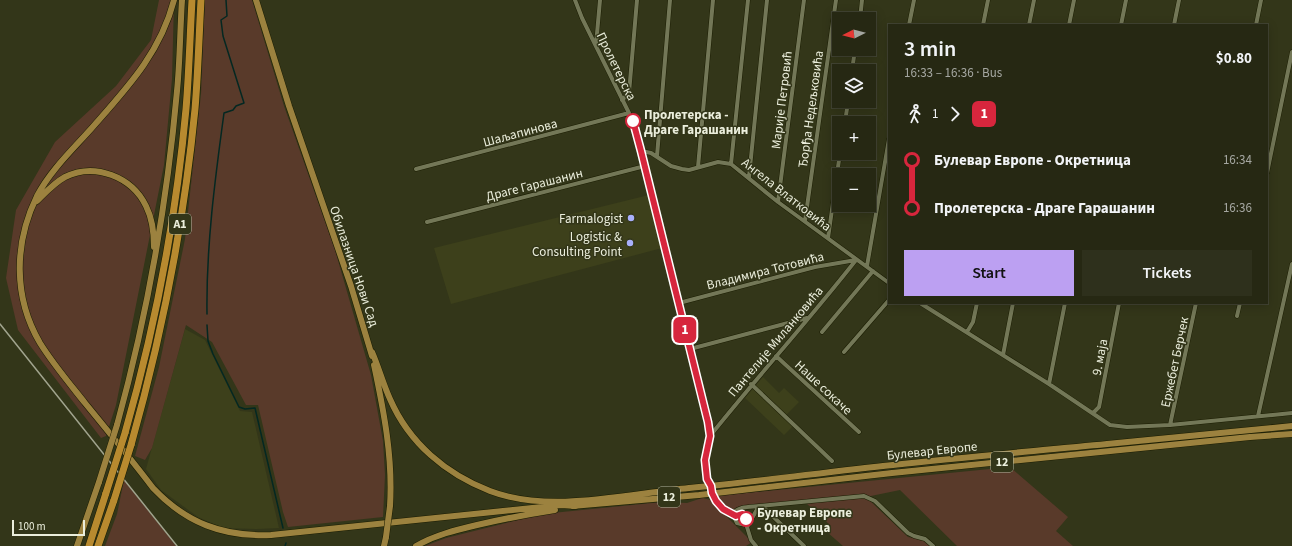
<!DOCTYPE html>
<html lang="en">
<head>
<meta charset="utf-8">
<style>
	:root { --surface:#262813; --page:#2e301c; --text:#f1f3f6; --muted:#a4a6a0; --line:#424433; --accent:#bca0f2 }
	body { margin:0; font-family:"Source Sans 3",sans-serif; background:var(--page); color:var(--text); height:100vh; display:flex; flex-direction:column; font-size:15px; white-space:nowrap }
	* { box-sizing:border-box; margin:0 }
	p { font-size:13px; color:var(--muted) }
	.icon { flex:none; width:22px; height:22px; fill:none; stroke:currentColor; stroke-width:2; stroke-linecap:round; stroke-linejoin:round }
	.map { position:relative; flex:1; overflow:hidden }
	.drawer { position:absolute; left:888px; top:24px; width:380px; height:280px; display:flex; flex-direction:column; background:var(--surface); border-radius:0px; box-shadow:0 2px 10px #0003,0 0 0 1px var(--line) }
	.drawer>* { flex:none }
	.badge { padding:0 8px; border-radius:6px; font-size:14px; line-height:26px }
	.needle { width:26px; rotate:264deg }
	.buttons { position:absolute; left:832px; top:12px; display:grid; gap:8px }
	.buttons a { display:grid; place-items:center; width:44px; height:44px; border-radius:0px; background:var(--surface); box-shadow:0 2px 10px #0003,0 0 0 1px var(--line); font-size:20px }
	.scale { position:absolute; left:12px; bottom:10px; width:73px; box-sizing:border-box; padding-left:4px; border:2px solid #ebeedc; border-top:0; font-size:11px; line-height:14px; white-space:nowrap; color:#ebeedc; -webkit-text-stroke:3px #333619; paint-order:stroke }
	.map>.badge { position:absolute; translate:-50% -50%; box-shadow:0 0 0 2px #fff }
	.legs { display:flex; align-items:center; gap:6px; height:44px; padding:0 16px; font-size:13px }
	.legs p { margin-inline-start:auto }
	.overview { display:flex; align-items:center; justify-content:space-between; height:68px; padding:0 16px }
	h1 { font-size:22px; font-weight:600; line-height:30px }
	.button { display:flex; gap:8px; margin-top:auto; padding:8px 16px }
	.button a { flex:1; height:46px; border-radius:0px; background:var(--accent); color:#111; font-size:16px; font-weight:600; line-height:46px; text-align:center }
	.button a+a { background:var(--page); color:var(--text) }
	ul { padding:0 16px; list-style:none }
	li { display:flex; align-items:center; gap:14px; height:48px; font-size:15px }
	li i { display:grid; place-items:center; width:6px; height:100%; margin:0 5px; background:currentColor }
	li i::after { content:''; width:10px; height:10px; margin:-5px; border:3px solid; border-radius:50%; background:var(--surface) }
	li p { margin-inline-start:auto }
	li:first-child i { background:linear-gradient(#0000 50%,currentColor 0) }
	li:last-child i { background:linear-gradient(currentColor 50%,#0000 0) }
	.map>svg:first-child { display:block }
	.built { fill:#3d401b }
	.green { fill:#593a2a }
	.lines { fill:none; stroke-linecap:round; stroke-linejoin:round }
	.stream { stroke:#042822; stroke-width:1.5 }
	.minor-casing { stroke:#1b1d02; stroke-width:5 }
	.primary-casing { stroke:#1b1d02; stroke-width:7 }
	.motorway-casing { stroke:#1b1d02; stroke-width:8 }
	.minor { stroke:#737757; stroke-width:4 }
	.primary { stroke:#9c823f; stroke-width:6 }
	.motorway { stroke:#b88a2f; stroke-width:7 }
	.rail { stroke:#a1a48e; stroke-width:1.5 }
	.primary-bridge-casing { stroke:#1b1d02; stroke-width:7; stroke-linecap:butt }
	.motorway-bridge-casing { stroke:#1b1d02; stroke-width:8; stroke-linecap:butt }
	.primary-bridge { stroke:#9c823f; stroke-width:6 }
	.motorway-bridge { stroke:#b88a2f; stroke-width:7 }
	.line-1-casing { stroke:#fff; stroke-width:9 }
	.line-1 { stroke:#d7263d; stroke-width:6 }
	.stop-1-dot { fill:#fff; stroke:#d7263d; stroke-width:2 }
	.poi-dot { fill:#a9b0fc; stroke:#333619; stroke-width:1.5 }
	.labels { text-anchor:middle; stroke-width:3; stroke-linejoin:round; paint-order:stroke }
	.shield { fill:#333619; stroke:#b4b7a2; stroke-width:1 }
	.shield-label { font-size:12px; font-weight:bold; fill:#ebeedc }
	.street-label { font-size:13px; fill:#ebeedc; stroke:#333619 }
	.stop-label { font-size:13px; font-weight:bold; fill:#ebeedc; stroke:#333619; text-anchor:start }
	.poi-label { font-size:13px; fill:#ebeedc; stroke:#333619; text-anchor:end }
</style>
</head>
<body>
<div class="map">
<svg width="1292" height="546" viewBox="0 0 1292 546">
	<rect width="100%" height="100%" fill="#333619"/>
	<!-- built -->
	<path class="built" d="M649 195 662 248 451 304 434 248Z
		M185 329 205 340 240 411 252 412 279 528 257 529 223 528 198 517 161 490 146 469Z
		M763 377 779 393 784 388 799 402 784 417 793 426 784 435 745 398Z"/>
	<!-- green -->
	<path class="green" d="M159 0H174L172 79 164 165 116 405 106 436 101 438 18 330 6 278 16 210 55 142 116 86 151 40Z
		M205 0H252L284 106 335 250 371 375 383 441 385 475 383 517 288 527 283 512 258 405H246L212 342 186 325 152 448 145 460 135 456 159 367 185 239 201 94Z
		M1010 467 1068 517 1056 531 1073 546H957L900 490 866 497 908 537 928 541 933 546H843L827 532 831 526 806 503 721 511 752 542 746 546H425L446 538 542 514 662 502 687 503 702 498 711 500 715 496Z
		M124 480 176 546H105L117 514Z"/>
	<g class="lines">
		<!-- stream -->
		<path class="stream" d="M207 314C206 247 215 179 224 113L233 110 236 106 244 103 223 36 221 20 227 16 226 0
			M207 325 208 341 213 354 239 407 245 409 255 408 283 528
			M285 546 286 543"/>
		<!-- minor casing -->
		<g class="minor-casing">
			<path id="minor" d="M575 0 582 18 629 113 635 129 708 422 710 436 705 460 707 479 711 486 713 493 716 501 723 509 736 516 741 514 744 515 746 519 744 523 741 524 737 523 735 519 736 516
				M860 19 862 0
				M909 25 914 0
				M983 25 988 0
				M1029 25 1034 0
				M1069 25 1074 0
				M1121 25 1126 0
				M1174 25 1179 0
				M1256 25 1261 0
				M596 45 600 0
				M852 71 855 49
				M622 100 629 93 637 0
				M845 123 848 101
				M641 151 651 153 671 166 682 169 689 170 718 162 731 164 778 202 889 283
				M657 156 670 0
				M731 164 748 0
				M698 167 713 0
				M416 169 629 113
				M1267 173 1292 52
				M749 177 767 0
				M778 202 804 0
				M805 221 836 0
				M427 222 645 166
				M828 238 840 153
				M867 266 889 139
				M679 303 815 267 856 260
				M920 303 1049 384 1110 425 1127 427 1170 425 1292 413
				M1237 316 1240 303
				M822 332 873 271
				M967 332 973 322 977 303
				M690 349 807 318
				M844 352 889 300
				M1003 355 1013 303
				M776 356 859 432
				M751 384 832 461
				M1049 384 1065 303
				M1093 413 1099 407 1119 303
				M1258 416 1292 264
				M1170 425 1196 303
				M710 436C758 376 809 320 856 260
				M763 507 804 546
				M732 514C739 506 749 507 759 506
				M756 546 751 540 747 527 759 506 864 496 875 501 908 533 914 536 925 539 933 546"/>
		</g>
		<!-- primary casing -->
		<g class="primary-casing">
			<path id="primary" d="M174 0C160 54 126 89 90 130 72 150 50 171 37 196 14 243 13 297 40 343 53 364 70 384 85 403 108 431 131 459 153 488 186 523 223 537 271 535L561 505 576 506
				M256 0 289 106 351 286 372 356
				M37 201C46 192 54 183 65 177 95 162 132 177 146 206 152 218 154 234 154 247
				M372 352C379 368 383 384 390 399 409 443 446 474 490 491 550 514 627 494 689 488 757 482 825 472 893 465 964 457 1036 451 1107 444 1169 438 1230 432 1292 426
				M374 365C384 412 393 458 390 506
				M117 425C147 316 167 203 177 91 180 61 180 30 182 0
				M572 506 699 495 892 473 1250 437 1292 434
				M77 546 99 482
				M384 546 386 537
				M416 546C435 535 456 530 477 525 503 519 529 514 555 510"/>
		</g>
		<!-- motorway casing -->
		<g class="motorway-casing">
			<path id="motorway" d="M125 433C155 328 176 218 186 109 189 73 190 36 192 0
				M131 445C162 335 184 222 195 109 198 73 199 36 201 0
				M89 546 106 493
				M98 546 114 500"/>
		</g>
		<!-- minor -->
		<use href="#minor" class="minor"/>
		<!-- primary -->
		<use href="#primary" class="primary"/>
		<!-- motorway -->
		<use href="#motorway" class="motorway"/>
		<!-- rail -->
		<path class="rail" d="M0 324 177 546"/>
		<!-- primary-bridge casing -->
		<g class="primary-bridge-casing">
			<path id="primary-bridge" d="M99 482 117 425
				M386 537 390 506"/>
		</g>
		<!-- motorway-bridge casing -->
		<g class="motorway-bridge-casing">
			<path id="motorway-bridge" d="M106 493 125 433
				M114 500 131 445"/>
		</g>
		<!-- primary-bridge -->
		<use href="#primary-bridge" class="primary-bridge"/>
		<!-- motorway-bridge -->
		<use href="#motorway-bridge" class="motorway-bridge"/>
	</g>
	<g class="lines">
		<!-- line-1 casing -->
		<g class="line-1-casing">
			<path id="line-1" d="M633 121 641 151 708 422 710 436 705 460 707 479 711 486 712 493 716 501 723 509 736 516 742 514 746 519"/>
		</g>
		<!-- line-1 -->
		<use href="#line-1" class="line-1"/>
	</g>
	<!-- markers -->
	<g class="stop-1-dot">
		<circle cx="633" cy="121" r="7"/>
		<circle cx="746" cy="519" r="7"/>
	</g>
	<g class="poi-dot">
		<circle cx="631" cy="218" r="4"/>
		<circle cx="630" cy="243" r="4"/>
	</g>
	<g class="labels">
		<!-- shield labels -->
		<g class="shield">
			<rect x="169" y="214" width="22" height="20" rx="3"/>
			<rect x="991" y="452" width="22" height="20" rx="3"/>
			<rect x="658" y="487" width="22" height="20" rx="3"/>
		</g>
		<g class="shield-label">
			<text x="180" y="228">A1</text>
			<text x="1002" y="466">12</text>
			<text x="669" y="501">12</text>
		</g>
		<!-- street labels -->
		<g class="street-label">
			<text transform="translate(617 66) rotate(64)" y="5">Пролетерска</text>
			<text transform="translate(781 100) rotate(-83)" y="5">Марије Петровић</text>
			<text transform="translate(810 109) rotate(-82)" y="5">Ђорђа Недељковића</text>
			<text transform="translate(520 132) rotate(-15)" y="5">Шаљапинова</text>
			<text transform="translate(534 184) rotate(-14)" y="5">Драге Гарашанин</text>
			<text transform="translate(787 194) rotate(38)" y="5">Ангела Влатковића</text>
			<text transform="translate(355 266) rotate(71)" y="5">Обилазница Нови Сад</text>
			<text transform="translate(765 270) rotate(-14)" y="5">Владимира Тотовића</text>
			<text transform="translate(775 341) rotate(-50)" y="5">Пантелије Миланковића</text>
			<text transform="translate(1099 357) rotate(-79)" y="5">9. маја</text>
			<text transform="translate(1174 362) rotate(-78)" y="5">Ержебет Берчек</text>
			<text transform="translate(824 387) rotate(43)" y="5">Наше сокаче</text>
			<text transform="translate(932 450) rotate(-6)" y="5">Булевар Европе</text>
		</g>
		<!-- stop labels -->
		<g class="stop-label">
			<text x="644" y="119">Пролетерска -<tspan x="644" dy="15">Драге Гарашанин</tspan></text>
			<text x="757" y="517">Булевар Европе<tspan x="757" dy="15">- Окретница</tspan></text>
		</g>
		<!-- poi labels -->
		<g class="poi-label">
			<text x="623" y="223">Farmalogist</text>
			<text x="622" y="241">Logistic &amp;<tspan x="622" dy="15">Consulting Point</tspan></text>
		</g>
	</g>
</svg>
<div class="buttons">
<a><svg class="needle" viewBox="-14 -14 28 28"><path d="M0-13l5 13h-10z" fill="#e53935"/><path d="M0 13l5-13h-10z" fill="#a4a6a0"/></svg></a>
<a><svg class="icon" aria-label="layers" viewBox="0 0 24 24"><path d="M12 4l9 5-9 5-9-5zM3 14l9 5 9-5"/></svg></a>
<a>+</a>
<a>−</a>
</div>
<div class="scale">100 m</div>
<b class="badge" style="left:685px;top:330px;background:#d7263d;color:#fff">1</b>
<section class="drawer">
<div class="overview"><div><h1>3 min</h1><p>16:33 – 16:36 · Bus</p></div><b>$0.80</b></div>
<div class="legs"><svg class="icon" aria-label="walk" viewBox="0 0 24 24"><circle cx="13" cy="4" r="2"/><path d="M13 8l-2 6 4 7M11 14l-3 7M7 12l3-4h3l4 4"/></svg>1<svg class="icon" aria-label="forward" viewBox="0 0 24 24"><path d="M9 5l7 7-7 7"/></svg><b class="badge" style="background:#d7263d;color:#fff">1</b></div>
<ul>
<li><i style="color:#d7263d"></i><b>Булевар Европе - Окретница</b><p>16:34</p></li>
<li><i style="color:#d7263d"></i><b>Пролетерска - Драге Гарашанин</b><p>16:36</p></li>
</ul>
<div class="button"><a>Start</a><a>Tickets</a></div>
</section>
</div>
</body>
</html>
